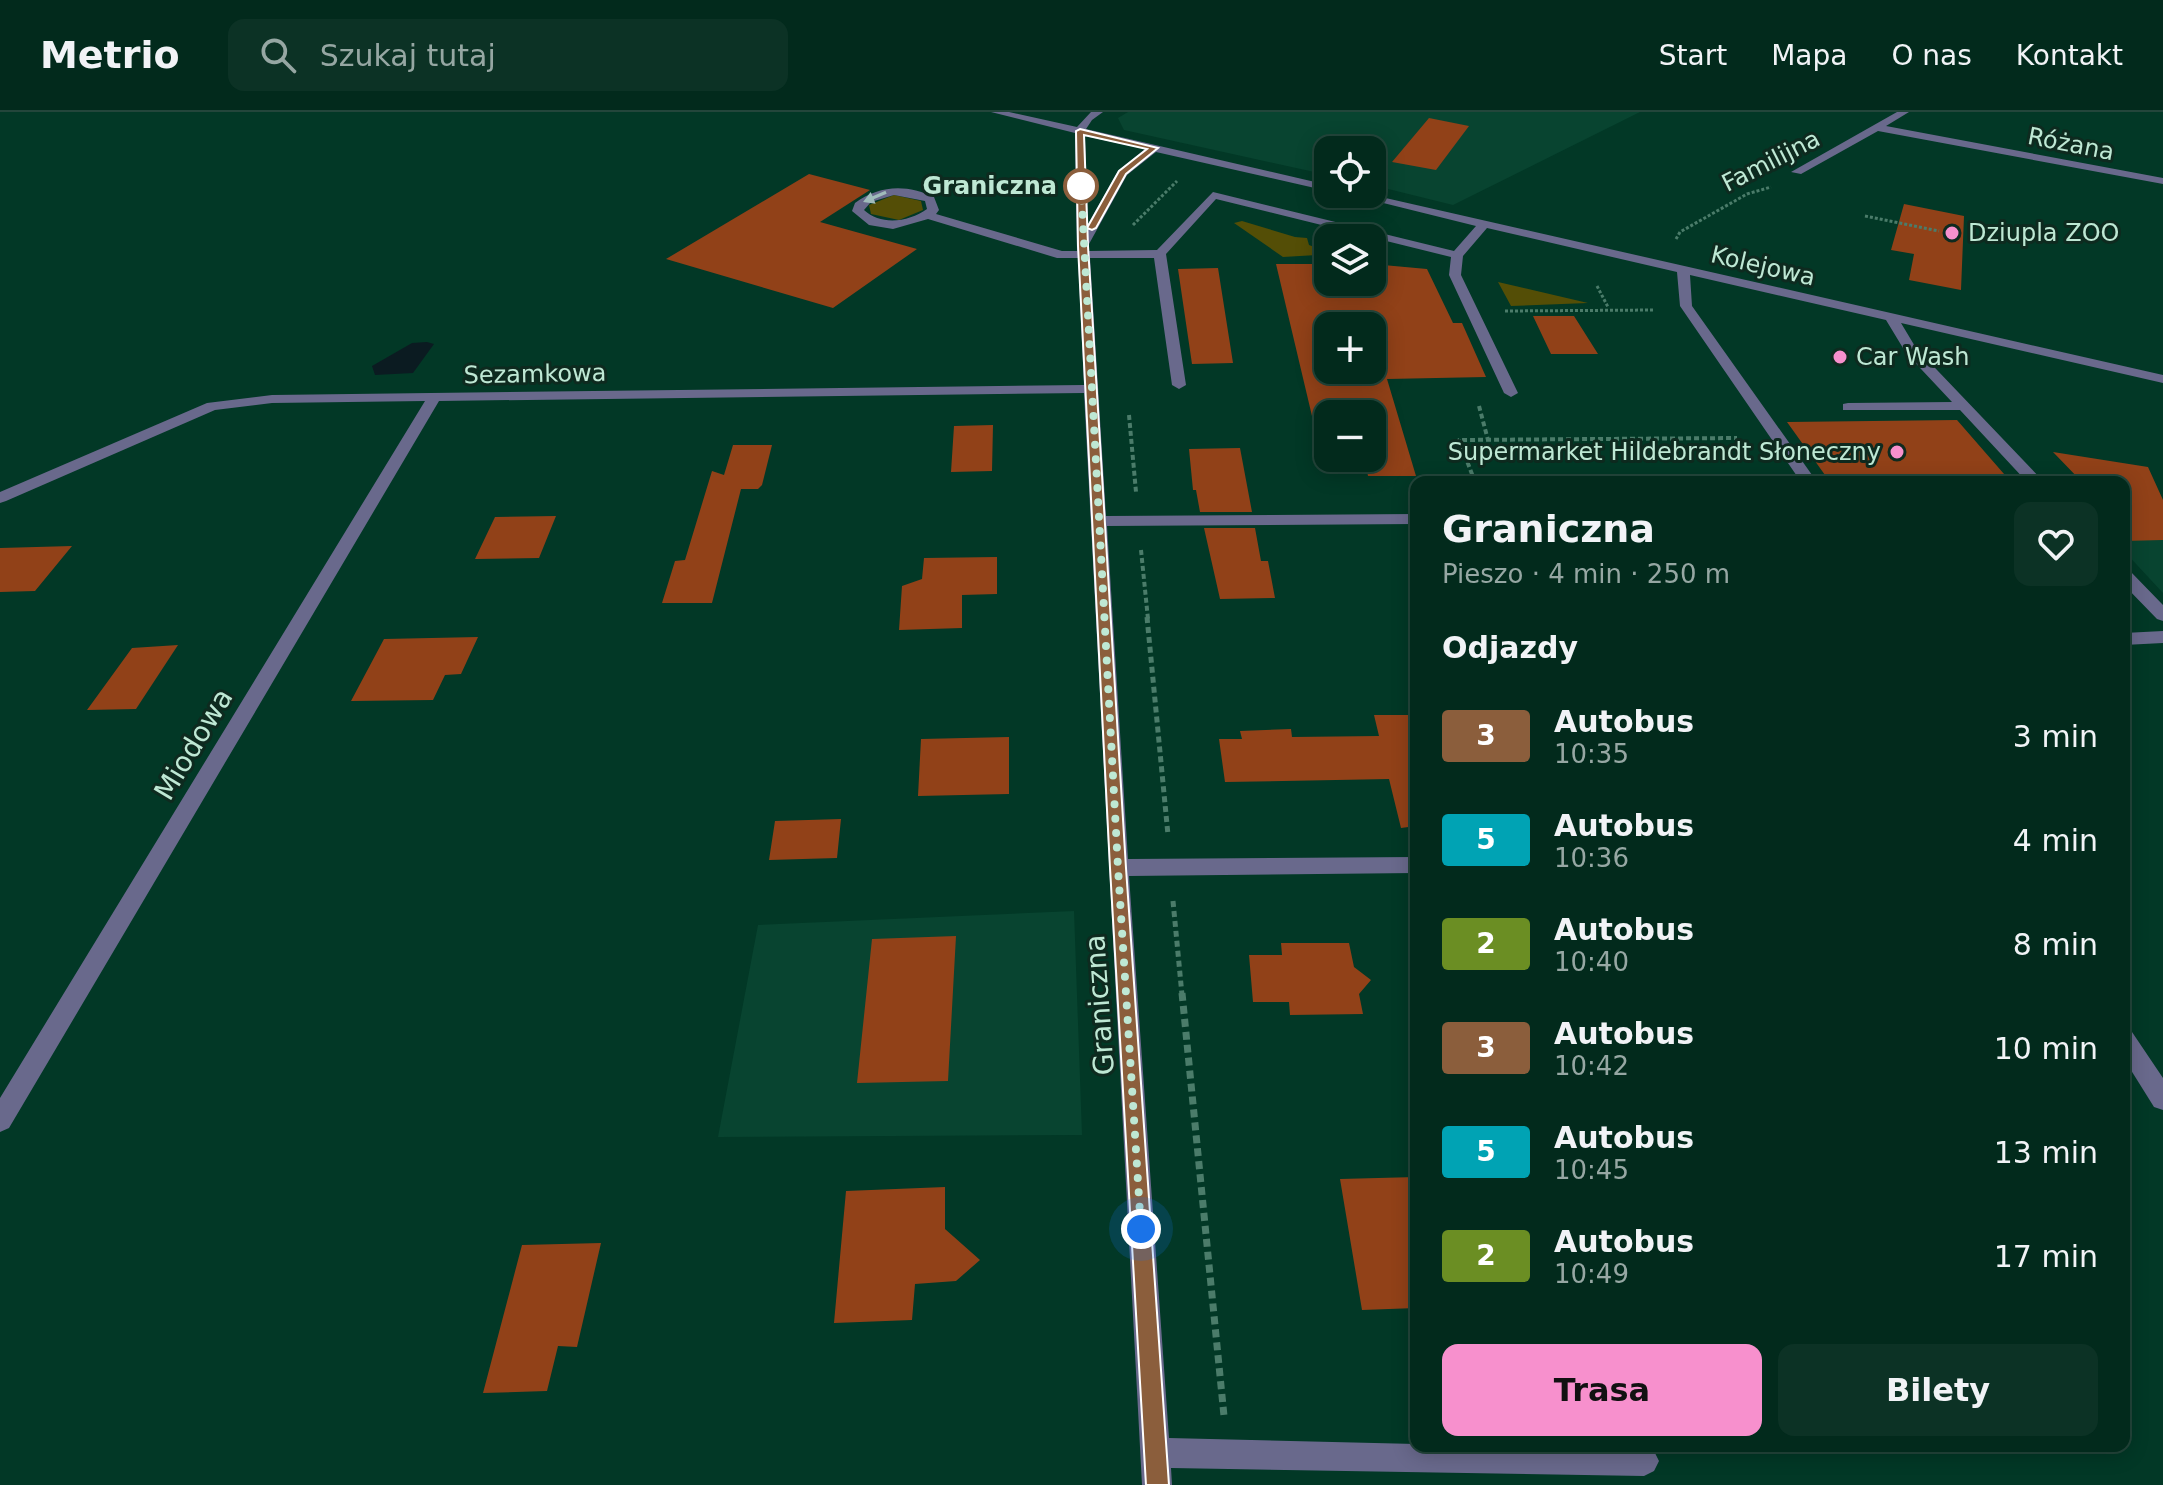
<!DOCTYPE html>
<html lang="pl">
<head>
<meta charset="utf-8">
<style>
	:root { --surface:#022a1c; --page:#0c3225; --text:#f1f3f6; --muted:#96a7a3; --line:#23463b; --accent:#f790cd }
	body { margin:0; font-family:"DejaVu Sans",sans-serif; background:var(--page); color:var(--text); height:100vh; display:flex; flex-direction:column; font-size:30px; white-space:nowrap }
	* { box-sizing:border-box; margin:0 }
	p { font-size:26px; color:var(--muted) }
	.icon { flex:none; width:44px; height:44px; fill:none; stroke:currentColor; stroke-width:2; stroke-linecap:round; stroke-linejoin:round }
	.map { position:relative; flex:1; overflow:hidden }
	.panel { position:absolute; left:1410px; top:364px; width:720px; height:976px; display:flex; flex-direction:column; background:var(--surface); border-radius:16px; box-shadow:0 4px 20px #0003,0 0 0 2px var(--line) }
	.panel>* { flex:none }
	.badge { padding:0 16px; border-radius:6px; font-size:28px; line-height:52px }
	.fabs { position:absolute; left:1314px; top:24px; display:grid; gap:16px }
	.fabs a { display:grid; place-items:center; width:72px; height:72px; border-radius:16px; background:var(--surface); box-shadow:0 4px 20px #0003,0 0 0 2px var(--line); font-size:40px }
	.you { position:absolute; width:40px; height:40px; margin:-20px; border:6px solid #fff; border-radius:50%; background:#1a73e8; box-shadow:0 0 0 12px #1a73e833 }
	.map>.badge { position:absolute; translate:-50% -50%; box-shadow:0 0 0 4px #fff }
	h2 { padding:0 32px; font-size:30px; line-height:72px }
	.round { display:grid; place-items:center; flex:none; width:84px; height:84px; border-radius:16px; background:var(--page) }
	.headline { display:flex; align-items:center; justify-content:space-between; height:136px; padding:0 32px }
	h1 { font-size:38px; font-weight:700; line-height:60px }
	.action { display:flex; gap:16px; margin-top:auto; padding:16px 32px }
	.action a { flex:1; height:92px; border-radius:16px; background:var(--accent); color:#111; font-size:32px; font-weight:700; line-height:92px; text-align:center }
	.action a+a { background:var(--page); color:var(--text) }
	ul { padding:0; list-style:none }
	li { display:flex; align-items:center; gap:24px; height:104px; padding:0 32px }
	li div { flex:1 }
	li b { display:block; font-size:30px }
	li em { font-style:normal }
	li .badge { min-width:88px; font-weight:700; text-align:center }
	header { display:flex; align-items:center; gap:48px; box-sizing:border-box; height:112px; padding:0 40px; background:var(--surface); border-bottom:2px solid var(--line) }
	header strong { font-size:38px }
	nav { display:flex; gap:44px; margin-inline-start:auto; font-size:28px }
	.search { width:560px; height:72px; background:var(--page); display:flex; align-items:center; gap:20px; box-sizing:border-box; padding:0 28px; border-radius:16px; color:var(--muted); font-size:30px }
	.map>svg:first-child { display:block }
	.built { fill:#084430 }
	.green { fill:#544e06 }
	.water { fill:#0b1b21 }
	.building { fill:#914118; fill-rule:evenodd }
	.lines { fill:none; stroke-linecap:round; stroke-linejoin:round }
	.path-far3 { stroke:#4b7c6a; stroke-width:3; stroke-dasharray:3 2; stroke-linecap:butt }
	.path-far2 { stroke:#4b7c6a; stroke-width:4; stroke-dasharray:5 3; stroke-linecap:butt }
	.path-far1 { stroke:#4b7c6a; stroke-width:5; stroke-dasharray:6 4; stroke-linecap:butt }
	.path { stroke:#4b7c6a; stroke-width:7; stroke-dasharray:8 5; stroke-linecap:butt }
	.minor { fill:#69698c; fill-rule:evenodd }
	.oneway { fill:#a0bcbb }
	.line { fill:#8b5e3c; stroke:#fff; stroke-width:2 }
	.walk { stroke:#bee8d4; stroke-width:8; stroke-dasharray:0 14.4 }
	.stop-dot { fill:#fff; stroke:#8b5e3c; stroke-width:4 }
	.poi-dot { fill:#f790cd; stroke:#0e2a1f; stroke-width:3 }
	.labels { text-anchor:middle; stroke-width:6; stroke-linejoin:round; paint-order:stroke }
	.far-street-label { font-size:24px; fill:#bee8d4; stroke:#0e2a1f }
	.far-stop-label { font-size:24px; font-weight:bold; fill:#bee8d4; stroke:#0e2a1f; text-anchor:end }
	.far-poi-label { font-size:24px; fill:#bee8d4; stroke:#0e2a1f; text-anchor:start }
	.street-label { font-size:28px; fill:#bee8d4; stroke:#0e2a1f }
</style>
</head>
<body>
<header>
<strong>Metrio</strong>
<div class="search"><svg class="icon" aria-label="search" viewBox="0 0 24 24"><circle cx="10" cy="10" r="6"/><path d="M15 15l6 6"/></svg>Szukaj tutaj</div>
<nav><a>Start</a><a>Mapa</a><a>O nas</a><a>Kontakt</a></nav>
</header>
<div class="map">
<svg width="2163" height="1373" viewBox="0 0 2163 1373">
	<rect width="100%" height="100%" fill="#023826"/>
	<!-- built -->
	<path class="built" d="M1128 0H1640L1453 93 1372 73V38H1328V63L1124 18 1118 6Z
		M2124 397 2163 411V481L2124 439Z
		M1074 799 1082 1023 718 1025 758 813Z"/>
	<!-- green -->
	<path class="green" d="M894 83 921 89 923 98 899 108 871 102 869 93Z
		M1242 109 1295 125 1307 126 1309 133 1317 136V143L1283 145 1234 111Z
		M1498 170 1588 191 1511 194Z"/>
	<!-- water -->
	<path class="water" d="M427 230 434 232 413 261 375 263 372 254 412 231Z"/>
	<!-- building -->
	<path class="building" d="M1429 6 1469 14 1436 58 1392 50Z
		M809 62 870 78 820 110 917 137 833 196 666 147Z
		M1904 92 1964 104 1961 178 1909 168 1914 142 1891 138Z
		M1276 152H1328V170H1372V152L1427 157 1453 211H1462L1486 265 1387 267 1416 364H1368L1367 359H1325ZM1328 214H1372V258H1328ZM1328 302H1372V346H1328Z
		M1218 156 1233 251 1192 252 1178 157Z
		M1533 204H1574L1598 242H1551Z
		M1957 308 2011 370H1830L1787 310Z
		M993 313 992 359 951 360 954 314Z
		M733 333H772L762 373 758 377H741L712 491H662L675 449 685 448 712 359 724 363Z
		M1240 336 1252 400H1200L1196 378H1193L1189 337Z
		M2053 340 2148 355 2163 388V428L2124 429V370H2082Z
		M556 404 539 446 475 447 495 405Z
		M1204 416H1255L1261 449H1268L1275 486 1220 487Z
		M72 434 35 479 0 480V436Z
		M997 445V482L962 483V516L899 518 902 474 922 467 924 446Z
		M478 525 461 562 445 563 433 588 351 589 384 527Z
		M178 533 136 597 87 598 132 536Z
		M1374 603H1416V714L1401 716 1389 667 1225 670 1219 627H1242L1240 619 1291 617 1292 625 1379 624Z
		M1009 625V682L918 684 921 627Z
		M841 707 837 746 769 748 775 709Z
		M956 824 948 969 857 971 872 827Z
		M1281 831H1349L1354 855 1371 868 1359 882 1363 902 1290 903 1289 890H1253L1249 843H1282Z
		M1416 1065V1196L1362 1198 1340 1067Z
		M945 1075V1117L980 1148 956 1169 915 1172 912 1208 834 1211 846 1079Z
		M601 1131 577 1235 558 1234 547 1279 483 1281 522 1133Z"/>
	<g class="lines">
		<!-- path-far3 -->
		<path class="path-far3" d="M1865 104 1939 119
			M1133 113 1177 69
			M1676 127 1680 120 1747 82 1771 75
			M1597 174 1608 195
			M1505 199 1654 198"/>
		<!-- path-far2 -->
		<path class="path-far2" d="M1479 294 1488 328
			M1129 303 1136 380
			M1475 370 1459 328 1737 326
			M1141 438 1148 507"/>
		<!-- path-far1 -->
		<path class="path-far1" d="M1147 505 1168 723
			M1173 789 1182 883"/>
		<!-- path -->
		<path class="path" d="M1182 881 1224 1304"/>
		<!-- minor -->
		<path class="minor" d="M991 0H1009L1077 15 1091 0H1103L1092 8 1086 17 1328 73V79L1156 40 1127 63 1089 132V139L1157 138 1213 80 1454 139 1476 114 1347 82H1368L2163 263V271L1901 211 1916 236 2044 370H2027L1960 298H1843V292L1848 291 1952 290 1906 241 1886 208 1690 163 1692 194 1817 370H1801L1680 194 1677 160 1487 116 1463 144 1461 163 1518 281 1511 285 1504 281 1449 163 1451 145 1216 87 1166 142 1186 273 1179 277 1172 273 1154 146H1090L1106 404 1416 402V412L1107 414 1128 747 1416 745V761L1129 764 1169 1326 1416 1332V1334H1644L1654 1339 1659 1349 1654 1359 1644 1364 1171 1356 1172 1373H1142L1084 281 439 289 9 1016 0 1020V986L425 289 272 291 215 298 6 389 0 391V380L207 291 272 283 1084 273 1078 146H1057L928 107 893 117 869 113 852 99 855 91C879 73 907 72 934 85L939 98 936 102 1062 139H1077L1075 21ZM1085 24 1145 37 1118 59 1088 112ZM894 83 925 89 927 97C909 110 881 114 864 98L871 90Z
			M1897 0H1909L1886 14 2163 66V72L1878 19 1801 62 1791 60Z
			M2124 458 2130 459 2163 493V509L2157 507 2124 473Z
			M2163 519V531L2124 533V521Z
			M2124 916 2132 920 2163 966V998L2154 995 2124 947Z"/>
	</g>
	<!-- one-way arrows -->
	<defs><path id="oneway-solid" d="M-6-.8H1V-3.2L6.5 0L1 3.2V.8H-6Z" transform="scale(2)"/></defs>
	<use class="oneway" href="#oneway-solid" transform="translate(875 85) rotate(157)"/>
	<!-- line -->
	<path class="line" d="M1080 17 1158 36 1126 62 1096 116 1092 118 1087 116 1119 59 1147 37 1084 23 1088 134 1126 756 1169 1373H1146L1110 756 1078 134 1076 19Z"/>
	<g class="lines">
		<!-- walk -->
		<path class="walk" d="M1081 74 1118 756 1141 1117"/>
	</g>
	<!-- markers -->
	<circle class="stop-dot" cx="1081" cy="74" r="16"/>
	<g class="poi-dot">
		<circle cx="1952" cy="121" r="8"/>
		<circle cx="1840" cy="245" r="8"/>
		<circle cx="1897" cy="340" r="8"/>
	</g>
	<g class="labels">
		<!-- far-street labels -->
		<g class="far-street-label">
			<text transform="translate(2071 32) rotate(11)" y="8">Różana</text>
			<text transform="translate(1771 49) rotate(-27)" y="8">Familijna</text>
			<text transform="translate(1763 154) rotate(13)" y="8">Kolejowa</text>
			<text transform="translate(535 262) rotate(-1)" y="8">Sezamkowa</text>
		</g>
		<!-- far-stop labels -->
		<g class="far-stop-label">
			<text x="1057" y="82">Graniczna</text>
		</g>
		<!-- far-poi labels -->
		<g class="far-poi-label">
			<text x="1968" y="129">Dziupla ZOO</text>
			<text x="1856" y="253">Car Wash</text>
			<text x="1881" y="348" text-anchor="end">Supermarket Hildebrandt Słoneczny</text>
		</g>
		<!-- street labels -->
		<g class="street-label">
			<text transform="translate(193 632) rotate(-59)" y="10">Miodowa</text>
			<text transform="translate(1099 893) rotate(-94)" y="10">Graniczna</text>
		</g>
	</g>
</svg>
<div class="fabs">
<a><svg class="icon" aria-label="locate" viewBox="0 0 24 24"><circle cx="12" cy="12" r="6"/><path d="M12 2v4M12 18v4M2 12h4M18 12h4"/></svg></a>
<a><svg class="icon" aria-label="layers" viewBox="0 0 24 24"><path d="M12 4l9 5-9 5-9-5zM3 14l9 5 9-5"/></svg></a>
<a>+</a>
<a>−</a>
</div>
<div class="you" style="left:1141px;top:1117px"></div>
<section class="panel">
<div class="headline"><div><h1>Graniczna</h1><p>Pieszo · 4 min · 250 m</p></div><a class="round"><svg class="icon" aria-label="heart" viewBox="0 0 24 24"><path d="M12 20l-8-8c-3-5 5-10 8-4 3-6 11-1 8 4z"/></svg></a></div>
<h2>Odjazdy</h2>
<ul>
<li><span class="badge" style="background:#8b5e3c;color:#fff">3</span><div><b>Autobus</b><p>10:35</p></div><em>3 min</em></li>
<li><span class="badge" style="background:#00a3b4;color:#fff">5</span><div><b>Autobus</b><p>10:36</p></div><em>4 min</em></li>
<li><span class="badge" style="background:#6b8e23;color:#fff">2</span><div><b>Autobus</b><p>10:40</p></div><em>8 min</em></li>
<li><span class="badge" style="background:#8b5e3c;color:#fff">3</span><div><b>Autobus</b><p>10:42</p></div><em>10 min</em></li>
<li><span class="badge" style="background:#00a3b4;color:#fff">5</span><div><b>Autobus</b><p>10:45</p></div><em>13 min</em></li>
<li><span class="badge" style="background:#6b8e23;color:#fff">2</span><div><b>Autobus</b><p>10:49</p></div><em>17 min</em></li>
</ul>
<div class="action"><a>Trasa</a><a>Bilety</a></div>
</section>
</div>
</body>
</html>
